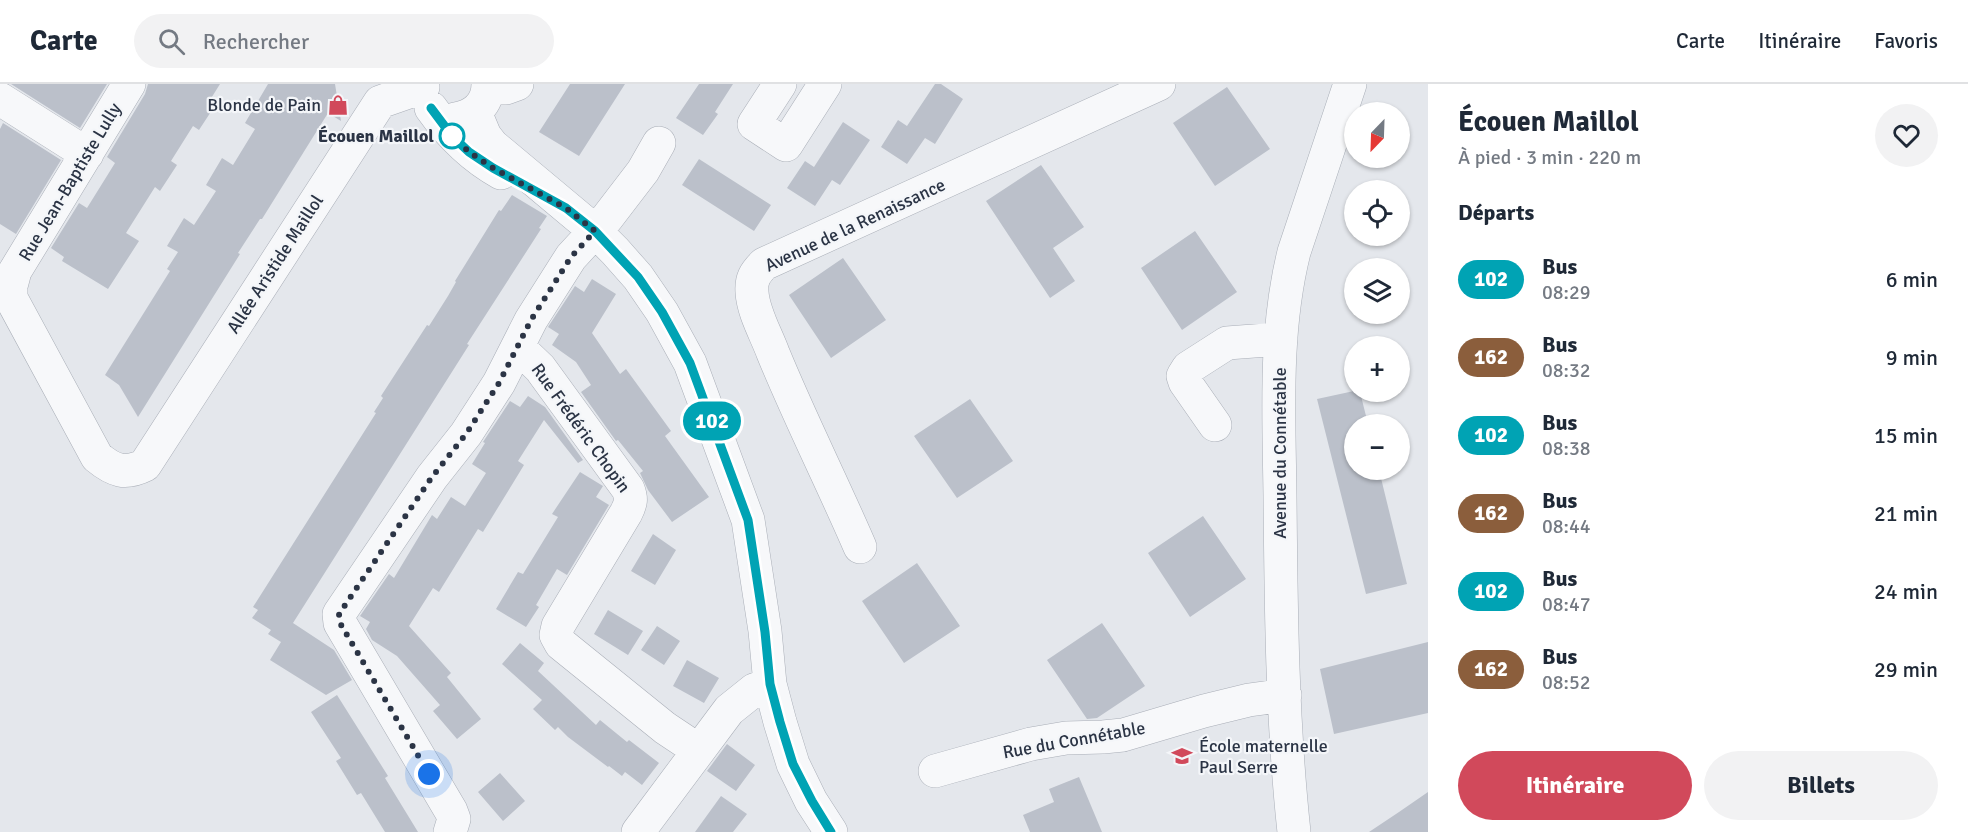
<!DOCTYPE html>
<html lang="fr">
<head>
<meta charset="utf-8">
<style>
	:root { --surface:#fff; --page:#f2f2f3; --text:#1f2937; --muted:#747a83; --line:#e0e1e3; --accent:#d1495b }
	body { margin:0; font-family:Signika,sans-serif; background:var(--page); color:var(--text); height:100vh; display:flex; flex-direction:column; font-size:22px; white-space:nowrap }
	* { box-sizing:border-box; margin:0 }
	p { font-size:20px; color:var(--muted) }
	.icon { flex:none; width:33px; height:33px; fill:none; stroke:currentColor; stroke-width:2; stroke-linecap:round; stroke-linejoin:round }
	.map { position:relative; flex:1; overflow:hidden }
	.sheet { display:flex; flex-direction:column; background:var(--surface); width:540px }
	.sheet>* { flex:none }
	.badge { padding:0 12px; border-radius:20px; font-size:21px; line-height:39px }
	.needle { width:39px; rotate:203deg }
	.fabs { position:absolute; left:1344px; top:18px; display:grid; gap:12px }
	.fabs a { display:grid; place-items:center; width:66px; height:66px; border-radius:50%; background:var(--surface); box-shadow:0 2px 4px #0004; font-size:30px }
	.you { position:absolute; width:30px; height:30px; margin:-15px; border:4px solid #fff; border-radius:50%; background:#1a73e8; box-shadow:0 0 0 9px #1a73e833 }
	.map>.badge { position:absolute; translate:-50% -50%; box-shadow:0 0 0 3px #fff }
	h2 { padding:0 30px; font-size:22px; line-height:54px }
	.round { display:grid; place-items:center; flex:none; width:63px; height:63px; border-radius:32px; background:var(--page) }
	.summary { display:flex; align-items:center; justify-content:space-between; height:102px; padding:0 30px }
	h1 { font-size:28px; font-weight:700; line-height:45px }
	.button { display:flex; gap:12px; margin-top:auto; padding:12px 30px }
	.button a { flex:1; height:69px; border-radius:36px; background:var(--accent); color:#fff; font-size:24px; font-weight:700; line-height:69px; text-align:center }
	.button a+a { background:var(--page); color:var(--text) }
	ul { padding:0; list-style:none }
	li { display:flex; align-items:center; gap:18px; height:78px; padding:0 30px }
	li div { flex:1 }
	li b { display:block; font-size:22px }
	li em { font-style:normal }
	li .badge { min-width:66px; font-weight:700; text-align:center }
	header { display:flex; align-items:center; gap:36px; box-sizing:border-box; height:84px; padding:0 30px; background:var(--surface); border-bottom:2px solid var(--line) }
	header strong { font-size:28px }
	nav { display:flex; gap:33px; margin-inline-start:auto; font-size:21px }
	.search { width:420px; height:54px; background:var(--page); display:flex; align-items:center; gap:15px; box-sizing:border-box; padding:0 21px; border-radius:33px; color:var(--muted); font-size:22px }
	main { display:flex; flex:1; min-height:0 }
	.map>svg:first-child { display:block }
	.building { fill:#bbc0ca }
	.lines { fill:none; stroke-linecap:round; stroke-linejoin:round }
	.minor-casing { stroke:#a9aeb7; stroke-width:34 }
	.minor { stroke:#f7f8fa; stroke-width:33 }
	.line-casing { stroke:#fff; stroke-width:14 }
	.line { stroke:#00a3b4; stroke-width:9 }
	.walk { stroke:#2b3445; stroke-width:6; stroke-dasharray:0 10.8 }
	.stop-dot { fill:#fff; stroke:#00a3b4; stroke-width:3 }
	.labels { text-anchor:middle; stroke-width:4.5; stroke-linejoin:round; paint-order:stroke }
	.poi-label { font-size:18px; fill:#2b3445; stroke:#f4f6f9; text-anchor:end }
	.stop-label { font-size:18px; font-weight:bold; fill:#2b3445; stroke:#f4f6f9; text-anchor:end }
	.street-label { font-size:18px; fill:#2b3445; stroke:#f4f6f9 }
</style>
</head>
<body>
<header>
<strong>Carte</strong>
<div class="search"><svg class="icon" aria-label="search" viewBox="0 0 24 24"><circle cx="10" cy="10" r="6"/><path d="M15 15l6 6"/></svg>Rechercher</div>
<nav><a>Carte</a><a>Itinéraire</a><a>Favoris</a></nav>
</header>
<main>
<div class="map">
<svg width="1428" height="748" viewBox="0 0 1428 748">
	<rect width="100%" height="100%" fill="#e4e7ec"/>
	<!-- building -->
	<path class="building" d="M11 0H107L80 44Z
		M148 0H220L210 16 216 20 199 46 193 42 171 77 177 81 160 107 155 103 126 149 139 157 108 205 62 177 64 173 51 164 79 119 87 124 115 79 107 73 145 10Z
		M268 0H335L341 37 328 29 262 135H260L238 169 240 170 138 333 119 301 105 291 170 187 167 185 178 168 167 162 184 134 194 141 216 107 206 101 222 74 233 81 255 45 245 39Z
		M570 0H625L579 72 539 48Z
		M699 0H733L715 28 718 30 703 51 676 34Z
		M935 0H941L963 15 935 60 925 54 907 80 881 63 898 36 907 42Z
		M1227 3 1270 65 1215 102 1173 39Z
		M843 38 870 56 840 101 832 96 815 122 787 104 805 77 814 83Z
		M3 39 61 76 16 150 0 140V45Z
		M699 75 771 121 754 147 682 101Z
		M1041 81 1084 143 1053 164 1075 197 1050 214 986 117Z
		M512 111 547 132 539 144 541 145 467 260 469 261 293 539 334 566 352 596 326 611 270 576 281 558 268 550 271 546 252 534 258 526 253 523 376 329 374 328 383 314 381 312 427 241 429 242 448 212 456 198 455 197 499 126 501 127Z
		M1195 147 1237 208 1182 246 1141 184Z
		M843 174 886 236 831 274 789 211Z
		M592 195 616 210 592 249 620 290 626 285 671 347 665 352 709 413 672 438 648 406 640 389 643 387 618 356 616 357 581 308 591 301 576 278 552 261 559 250 548 243 575 202 584 208Z
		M1354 307 1360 308 1368 340H1354V386H1379L1407 500 1366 510 1317 315Z
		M528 312 545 323 583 376 578 379 544 336 518 377 524 381 483 448 478 445 439 508 433 504 409 542 451 589 447 593 481 635 457 655 433 627 440 621 397 572 372 556 366 545 370 538 360 532 389 490 394 494 432 431 437 435 451 413 465 422 486 389 472 380 485 359 483 358 510 317 520 323Z
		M970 315 1013 377 957 414 914 352Z
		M580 388 603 402 596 413 609 421 567 491 557 485 536 521 539 523 526 543 496 525 518 488 523 490 558 433 552 430Z
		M1203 432 1246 495 1190 533 1148 469Z
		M653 450 676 466 655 501 631 487Z
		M917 479 960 542 904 579 862 517Z
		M608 526 643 547 628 571 594 550Z
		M1102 539 1145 602 1097 634 1087 635 1047 576Z
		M657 542 680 557 664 581 641 566Z
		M1428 558V629L1334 650 1320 585Z
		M520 559 544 579 538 587 596 641 600 636 627 658 629 656 659 679 642 701 625 688 622 692 609 682 608 683 568 653 558 643 555 646 533 625 542 616 502 580Z
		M687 576 719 594 704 619 673 602Z
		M337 611 388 692 385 694 418 748H385L361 709 357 711 336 677 341 674 311 628Z
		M727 660 755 681 736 707 707 687Z
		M500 689 525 717 503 737 478 708Z
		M1079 693 1102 748H1030L1023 731 1054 718 1049 705Z
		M1428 708V748H1369L1399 728Z
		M721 712 747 730 733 748H695Z"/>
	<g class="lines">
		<!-- minor casing -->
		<g class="minor-casing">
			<path id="minor" d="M129 0 15 187 11 202V214L97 373C114 387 125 391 145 381L380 18 423 3
				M780 0 754 40 786 61 825 0
				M488 3 506 4 517 0
				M0 15 87 70
				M431 24C450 51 472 73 501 89
				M475 28 485 52 492 61 595 147 615 167 638 193 662 228 690 279 748 436 765 547 770 600 780 638 793 680 811 717 831 748
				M455 35C475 32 488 20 488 0
				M518 263 540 284 628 405C632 415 631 419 626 429L558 542 556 551 561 560 665 644 698 666
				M1215 341 1185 298 1183 292 1188 284 1227 259 1281 255
				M860 463C832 398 800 335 773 269 766 250 753 228 752 208 751 195 755 189 764 180L1159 0
				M935 687 1031 660 1066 654 1103 653 1123 651 1204 627 1249 616 1285 611
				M450 748 454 735 451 727 340 539 339 530 432 393 466 350 499 299 531 236 571 173 607 134 643 87 659 59
				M638 748 729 626 754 606 770 600
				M1294 748C1282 637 1281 524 1280 412 1279 331 1274 248 1294 168L1350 0"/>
		</g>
		<!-- minor -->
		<use href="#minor" class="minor"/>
	</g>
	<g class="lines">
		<!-- line casing -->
		<g class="line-casing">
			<path id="line" d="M431 24 452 52 469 68 493 84 566 124 595 147 638 193 662 228 690 279 748 436 765 548 770 600 780 638 793 680 812 717 831 748"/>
		</g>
		<!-- line -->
		<use href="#line" class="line"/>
		<!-- walk -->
		<path class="walk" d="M429 690 340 539 339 530 432 393 466 350 499 299 531 236 571 173 595 147 566 124 493 84 469 68 452 52"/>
	</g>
	<!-- icons -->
	<defs>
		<g id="shop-bare" transform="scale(1.62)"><path d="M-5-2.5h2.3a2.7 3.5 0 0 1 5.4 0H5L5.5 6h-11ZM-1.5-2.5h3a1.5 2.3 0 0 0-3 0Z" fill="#d1495b" stroke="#f4f6f9" stroke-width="2.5" paint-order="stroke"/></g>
		<g id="school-bare" transform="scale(1.62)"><path d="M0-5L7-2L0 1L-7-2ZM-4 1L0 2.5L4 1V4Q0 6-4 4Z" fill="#d1495b" stroke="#f4f6f9" stroke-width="2.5" paint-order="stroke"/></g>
	</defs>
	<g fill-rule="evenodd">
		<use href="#shop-bare" x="338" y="21"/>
		<use href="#school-bare" x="1182" y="672"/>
	</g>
	<!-- markers -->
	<circle class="stop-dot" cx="452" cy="52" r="12"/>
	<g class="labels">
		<!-- poi labels -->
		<g class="poi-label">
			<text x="321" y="27">Blonde de Pain</text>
			<text x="1199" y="668" text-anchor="start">École maternelle<tspan x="1199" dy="21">Paul Serre</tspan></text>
		</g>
		<!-- stop labels -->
		<g class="stop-label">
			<text x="434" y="58">Écouen Maillol</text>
		</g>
		<!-- street labels -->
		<g class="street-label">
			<text transform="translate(70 98) rotate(-59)" y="6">Rue Jean-Baptiste Lully</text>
			<text transform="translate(855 141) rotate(-25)" y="6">Avenue de la Renaissance</text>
			<text transform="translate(275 180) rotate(-57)" y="6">Allée Aristide Maillol</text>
			<text transform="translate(581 344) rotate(54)" y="6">Rue Frédéric Chopin</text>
			<text transform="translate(1280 369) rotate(-90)" y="6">Avenue du Connétable</text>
			<text transform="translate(1074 656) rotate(-10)" y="6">Rue du Connétable</text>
		</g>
	</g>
</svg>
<div class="fabs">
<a><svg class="needle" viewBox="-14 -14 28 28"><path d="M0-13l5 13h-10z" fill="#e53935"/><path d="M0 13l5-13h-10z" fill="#747a83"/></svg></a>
<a><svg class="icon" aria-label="locate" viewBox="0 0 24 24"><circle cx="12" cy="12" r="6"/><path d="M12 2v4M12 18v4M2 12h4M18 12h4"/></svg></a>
<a><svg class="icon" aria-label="layers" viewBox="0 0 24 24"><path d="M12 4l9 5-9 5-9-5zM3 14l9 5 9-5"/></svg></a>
<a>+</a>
<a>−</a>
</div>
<div class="you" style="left:429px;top:690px"></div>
<b class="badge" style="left:712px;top:337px;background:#00a3b4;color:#fff">102</b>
</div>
<section class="sheet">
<div class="summary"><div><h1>Écouen Maillol</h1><p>À pied · 3 min · 220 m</p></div><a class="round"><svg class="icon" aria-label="heart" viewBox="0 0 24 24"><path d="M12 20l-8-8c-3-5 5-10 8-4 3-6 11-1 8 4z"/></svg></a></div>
<h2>Départs</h2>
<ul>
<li><span class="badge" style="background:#00a3b4;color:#fff">102</span><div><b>Bus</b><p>08:29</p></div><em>6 min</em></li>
<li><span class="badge" style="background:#8b5e3c;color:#fff">162</span><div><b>Bus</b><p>08:32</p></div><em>9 min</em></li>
<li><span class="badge" style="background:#00a3b4;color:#fff">102</span><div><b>Bus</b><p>08:38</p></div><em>15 min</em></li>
<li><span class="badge" style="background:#8b5e3c;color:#fff">162</span><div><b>Bus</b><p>08:44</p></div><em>21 min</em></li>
<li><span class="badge" style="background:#00a3b4;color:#fff">102</span><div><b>Bus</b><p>08:47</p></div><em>24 min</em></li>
<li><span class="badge" style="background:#8b5e3c;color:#fff">162</span><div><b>Bus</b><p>08:52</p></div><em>29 min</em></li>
</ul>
<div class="button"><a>Itinéraire</a><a>Billets</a></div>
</section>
</main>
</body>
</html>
